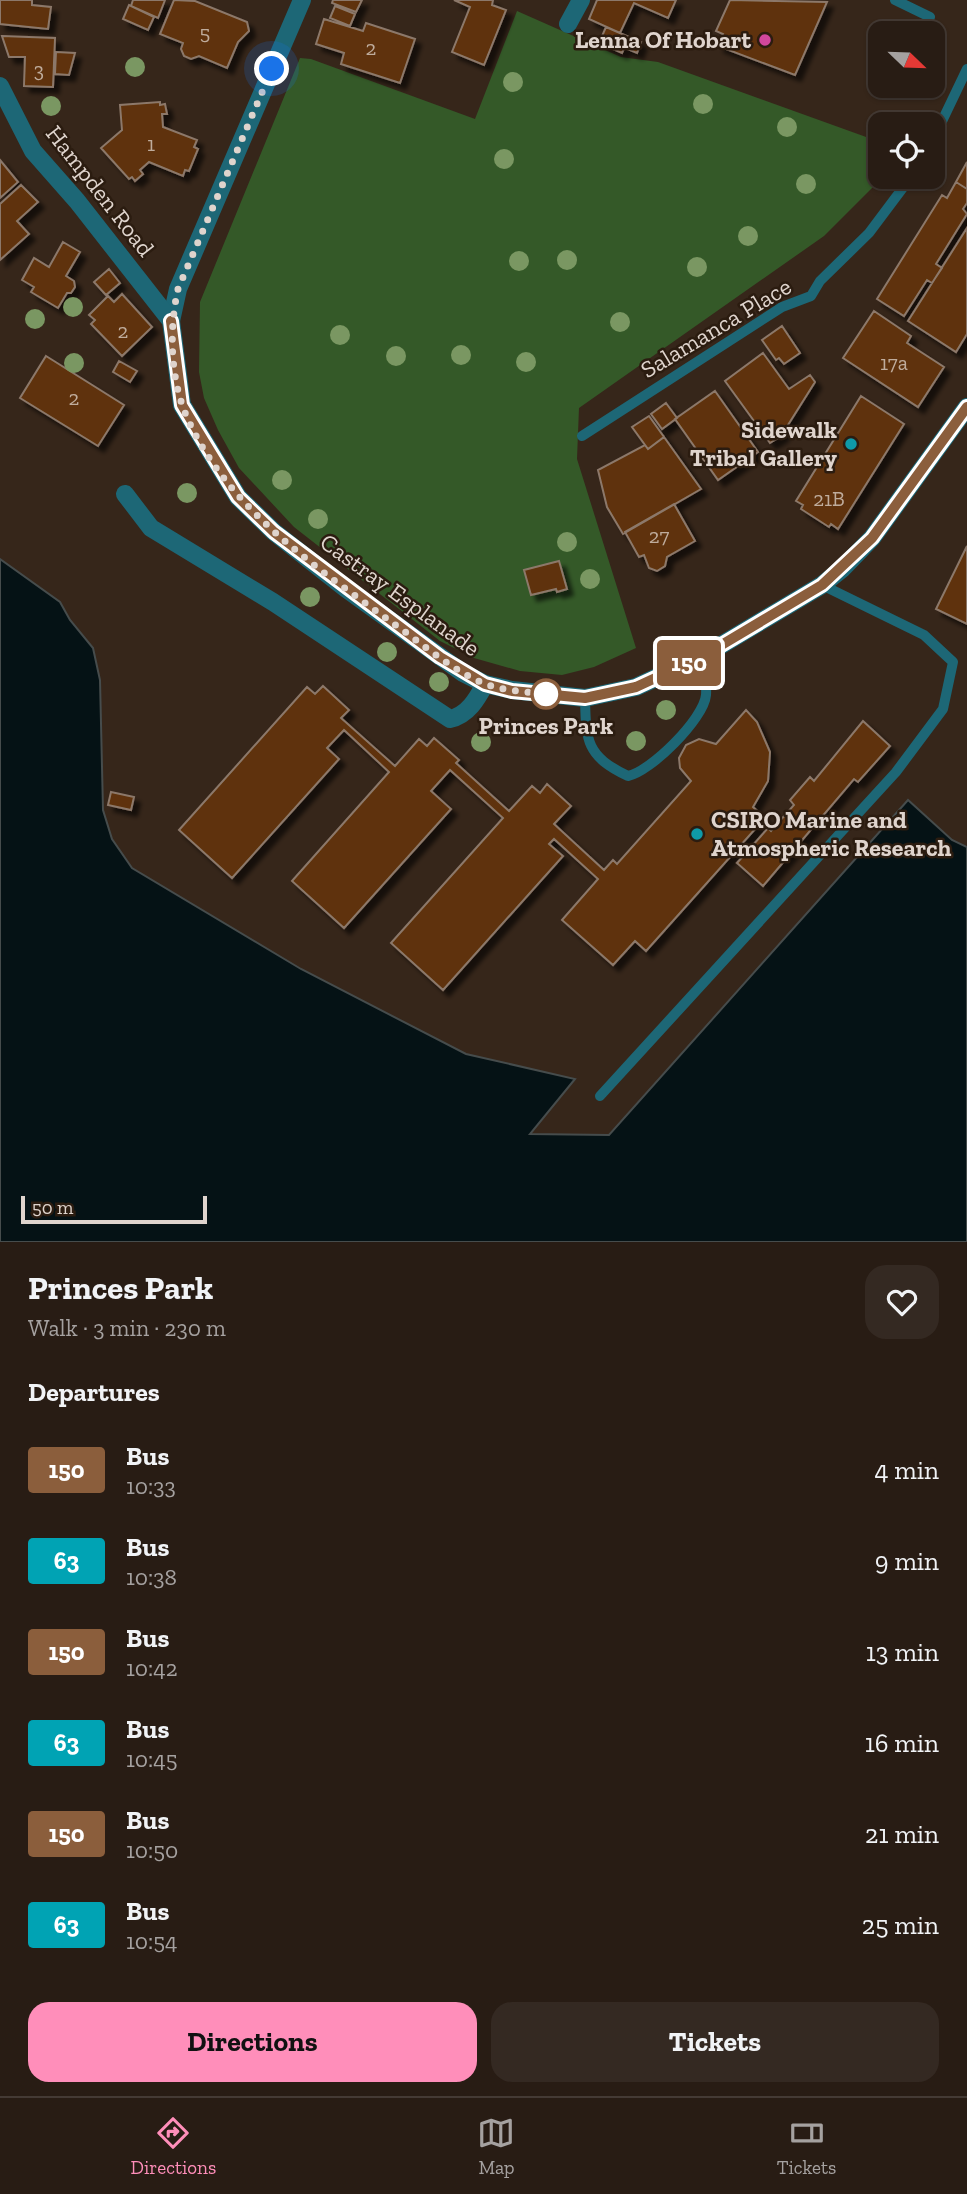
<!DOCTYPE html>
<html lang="en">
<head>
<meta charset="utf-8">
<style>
	:root { --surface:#281c14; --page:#342922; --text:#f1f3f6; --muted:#a5a1a0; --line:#443a34; --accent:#ff8eba }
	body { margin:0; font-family:"Zilla Slab",serif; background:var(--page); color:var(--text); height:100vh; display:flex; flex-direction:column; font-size:26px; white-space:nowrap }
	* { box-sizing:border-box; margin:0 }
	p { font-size:23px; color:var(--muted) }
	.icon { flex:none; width:38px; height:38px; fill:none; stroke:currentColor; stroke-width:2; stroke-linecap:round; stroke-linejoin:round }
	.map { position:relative; height:1242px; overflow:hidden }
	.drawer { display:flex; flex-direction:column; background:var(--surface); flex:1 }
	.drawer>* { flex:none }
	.badge { padding:0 14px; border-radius:5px; font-size:24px; line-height:46px }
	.needle { width:46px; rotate:113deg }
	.fabs { position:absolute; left:868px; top:21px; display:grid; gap:14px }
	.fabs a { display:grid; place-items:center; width:77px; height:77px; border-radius:14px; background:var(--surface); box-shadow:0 2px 5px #0004,0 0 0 2px var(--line); font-size:35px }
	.scale { position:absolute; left:21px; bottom:18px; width:186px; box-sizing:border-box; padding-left:7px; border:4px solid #dfd4cd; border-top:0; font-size:19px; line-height:24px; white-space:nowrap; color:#dfd4cd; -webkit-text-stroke:5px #2b1c10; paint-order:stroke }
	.you { position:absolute; width:35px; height:35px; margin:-18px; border:5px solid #fff; border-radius:50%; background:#1a73e8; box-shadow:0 0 0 10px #1a73e833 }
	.map>.badge { position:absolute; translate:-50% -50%; box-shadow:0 0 0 4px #fff }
	h2 { padding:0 28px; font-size:26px; line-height:63px }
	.round { display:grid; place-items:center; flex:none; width:74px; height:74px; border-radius:21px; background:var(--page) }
	.headline { display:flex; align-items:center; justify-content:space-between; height:119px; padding:0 28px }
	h1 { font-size:33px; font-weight:700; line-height:52px }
	.cta { display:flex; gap:14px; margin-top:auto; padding:14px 28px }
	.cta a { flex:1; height:80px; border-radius:21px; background:var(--accent); color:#111; font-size:28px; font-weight:700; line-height:80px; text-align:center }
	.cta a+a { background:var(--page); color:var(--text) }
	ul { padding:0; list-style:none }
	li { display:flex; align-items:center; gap:21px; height:91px; padding:0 28px }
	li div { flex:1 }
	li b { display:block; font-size:26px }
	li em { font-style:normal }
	li .badge { min-width:77px; font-weight:700; text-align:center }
	.menu { display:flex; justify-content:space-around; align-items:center; height:98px; border-top:2px solid var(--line); background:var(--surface); font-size:19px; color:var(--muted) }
	.menu a { display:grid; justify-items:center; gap:4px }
	.menu .selected { color:var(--accent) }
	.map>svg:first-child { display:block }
	.green { fill:#345928 }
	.water { fill:#051215; stroke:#464c4c; stroke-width:2 }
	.building { fill:#5f3207; stroke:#8c786a; stroke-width:2; filter:url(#shadow) }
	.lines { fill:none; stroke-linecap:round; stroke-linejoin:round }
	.service { stroke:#1d6776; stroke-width:10 }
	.minor { stroke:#1d6776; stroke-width:18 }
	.tertiary { stroke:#1d6776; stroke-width:18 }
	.tree { fill:#7a9762 }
	.line-casing { stroke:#fff; stroke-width:16 }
	.line { stroke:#8b5e3c; stroke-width:10 }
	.walk { stroke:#dfd4cd; stroke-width:7; stroke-dasharray:0 12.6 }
	.hotel-dot { fill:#d1479c; stroke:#2b1c10; stroke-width:2.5 }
	.culture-dot { fill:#0f9aa8; stroke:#2b1c10; stroke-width:2.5 }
	.stop-dot { fill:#fff; stroke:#8b5e3c; stroke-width:3.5 }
	.labels { text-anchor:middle; stroke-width:5; stroke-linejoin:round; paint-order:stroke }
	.number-label { font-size:21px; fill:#bfac9c }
	.poi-label { font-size:24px; font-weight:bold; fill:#dfd4cd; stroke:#2b1c10; text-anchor:end }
	.street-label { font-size:24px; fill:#dfd4cd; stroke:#2b1c10 }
	.stop-label { font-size:24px; font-weight:bold; fill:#dfd4cd; stroke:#2b1c10 }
</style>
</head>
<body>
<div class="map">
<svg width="967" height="1242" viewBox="0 0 967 1242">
	<defs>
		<filter id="shadow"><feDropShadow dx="6" dy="6" stdDeviation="2" flood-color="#0009"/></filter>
	</defs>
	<rect width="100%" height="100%" fill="#36261a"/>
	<!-- green -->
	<path class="green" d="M517 11 621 57 658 62 880 142V177H883L824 236 579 408 577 459 636 648 594 667 562 675 520 671 474 658 440 641 294 527 239 468 218 430 204 398 199 372 200 302 300 58 311 59 475 119Z"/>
	<!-- water -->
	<path class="water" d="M0 559 60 602 70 620 93 648 100 680 103 810 112 839 132 868 301 969 466 1054 575 1079 530 1134 609 1135 908 800 952 840 967 847V1242H0Z"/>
	<!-- building -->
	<path class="building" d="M0 0H32V5L51 7 48 29 0 24Z
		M133 0H165L158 18 131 6Z
		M174 0 195 1 247 22 249 31 238 42 227 68 199 56 191 59 184 56 181 49 183 43 160 34Z
		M333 0H362L356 12 332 3Z
		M493 0 492 5 506 10 484 65 452 52 470 7 454 0Z
		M597 0H676L668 18 634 3 620 33 589 19Z
		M730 0 827 2 795 75 718 46 723 34 716 31Z
		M129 5 154 17 148 30 123 19Z
		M335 6 355 14 350 26 330 18Z
		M324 19 363 31 366 23 415 39 400 83 341 64 344 53 316 44Z
		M606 27 629 37 622 53 599 43Z
		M2 36 55 38 53 87 24 86 25 57H9Z
		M629 37 641 42 637 53 625 48Z
		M56 52 75 53 69 75 55 74Z
		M160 102V105L165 104 167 114H162L163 127 197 140 194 147 198 149 189 171 185 170 183 176 149 162 140 170 143 174 135 181 132 177 129 179 101 148 122 130 120 105Z
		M0 160 18 182 0 198Z
		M967 162V189L956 182Z
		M956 182 967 189V203L963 209 967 214 936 264 942 268 932 283 927 280 904 316 877 299 942 195 947 198Z
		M21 185 38 202 17 221 29 234 0 260V204Z
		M967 228V334L956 352 908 321Z
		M63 242 80 252 66 276 74 281 75 287 71 293H67L58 308 31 292 34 287 22 280 34 258 49 267Z
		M109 269 120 283 106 295 94 282Z
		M122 294 152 327 122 356 91 324 95 320 89 315 108 296 114 302Z
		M874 311 911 336 907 343 944 367 918 407 843 358Z
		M782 326 800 353 784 364 779 358 776 360 762 340Z
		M763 353 789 389 810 375 815 382 781 436 770 443 725 381Z
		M46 356 124 405 98 446 20 398Z
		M119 361 137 371 130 382 113 372Z
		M715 391 758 452 718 480 675 419Z
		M861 396 904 424 838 529 831 524 829 527 801 509 803 505 796 501Z
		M666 403 677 418 662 429 651 414Z
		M649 416 664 437 648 449 632 427Z
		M664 437 701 489 623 534 607 507 598 470 645 445 648 449Z
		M674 504 695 541 667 557 665 566 657 571 649 568 644 555 639 557 625 532Z
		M967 546V624L936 609Z
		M559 561 567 589 557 592 556 589 531 595 524 570Z
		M323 686 349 710 341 718 395 766 419 739 427 746 434 738 459 760 456 763 509 811 532 786 540 793 547 784 571 806 554 824 604 870 613 860 617 864 691 781 680 768 679 758 686 745 699 739 716 744 746 710 757 722 770 752 768 781 753 807 765 818 646 951 635 941 613 965 562 920 598 879 554 839 549 844 563 856 443 990 391 943 503 818 450 770 431 791 451 809 344 928 292 881 389 772 344 730 327 748 339 759 232 878 179 830 307 687 315 694Z
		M863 721 890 746 858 782 854 779 763 886 737 863 768 828 771 831 794 805 790 800 810 777 814 781Z
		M111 792 134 797 131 810 108 805Z"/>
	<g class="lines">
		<!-- service -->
		<path class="service" d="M895 0 930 17
			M933 140 967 69
			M582 436 782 307 811 296 820 281 869 233 911 177
			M585 698C586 741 586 756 628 776 650 772 704 719 706 695 707 683 704 669 703 656
			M600 1096 896 772 943 709 953 662 924 635 822 585"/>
		<!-- minor -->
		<path class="minor" d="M568 24 581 0
			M171 321 178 289 302 0
			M125 494 151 528 273 602 450 719C468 715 477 699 485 684"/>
		<!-- tertiary -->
		<path class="tertiary" d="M0 86 33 151 77 201 171 321 182 405 238 497 274 532 345 588 463 673 485 684 512 690 585 698 636 687 703 656 822 585 842 569 872 538 967 407"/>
	</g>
	<!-- trees -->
	<g class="tree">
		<circle cx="135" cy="67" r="10"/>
		<circle cx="513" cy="82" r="10"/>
		<circle cx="703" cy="104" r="10"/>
		<circle cx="51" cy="106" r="10"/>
		<circle cx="787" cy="127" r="10"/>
		<circle cx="504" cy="159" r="10"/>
		<circle cx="806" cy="184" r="10"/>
		<circle cx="748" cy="236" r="10"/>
		<circle cx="567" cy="260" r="10"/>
		<circle cx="519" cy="261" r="10"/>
		<circle cx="697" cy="267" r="10"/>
		<circle cx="73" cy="307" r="10"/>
		<circle cx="35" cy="319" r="10"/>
		<circle cx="620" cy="322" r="10"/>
		<circle cx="340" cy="335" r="10"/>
		<circle cx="461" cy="355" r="10"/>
		<circle cx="396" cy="356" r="10"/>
		<circle cx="526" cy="362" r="10"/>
		<circle cx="74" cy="363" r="10"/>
		<circle cx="282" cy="480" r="10"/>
		<circle cx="187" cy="493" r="10"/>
		<circle cx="318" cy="519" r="10"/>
		<circle cx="567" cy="542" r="10"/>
		<circle cx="590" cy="579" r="10"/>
		<circle cx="310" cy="597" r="10"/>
		<circle cx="387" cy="652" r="10"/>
		<circle cx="439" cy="682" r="10"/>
		<circle cx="666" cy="710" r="10"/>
		<circle cx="636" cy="741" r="10"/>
		<circle cx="481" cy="742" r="10"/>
	</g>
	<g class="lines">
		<!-- line casing -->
		<g class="line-casing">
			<path id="line" d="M171 321 182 405 238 497 274 532 440 657 485 684 512 691 585 698 636 687 703 656 822 585 872 538 967 407"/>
		</g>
		<!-- line -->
		<use href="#line" class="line"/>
		<!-- walk -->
		<path class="walk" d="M272 69 178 289C169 328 170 377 186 415 226 508 316 567 394 624 423 644 450 669 483 683 506 692 532 692 556 695L546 694"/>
	</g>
	<!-- markers -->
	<circle class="hotel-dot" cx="765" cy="40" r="7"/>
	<g class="culture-dot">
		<circle cx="851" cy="444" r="7"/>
		<circle cx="697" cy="834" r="7"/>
	</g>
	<circle class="stop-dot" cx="546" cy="694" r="14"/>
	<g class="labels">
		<!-- number labels -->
		<g class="number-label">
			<text x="205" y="40">5</text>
			<text x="371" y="55">2</text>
			<text x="39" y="77">3</text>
			<text x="151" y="151">1</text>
			<text x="123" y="338">2</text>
			<text x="894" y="370">17a</text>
			<text x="74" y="405">2</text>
			<text x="829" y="506">21B</text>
			<text x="659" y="543">27</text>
		</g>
		<!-- poi labels -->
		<g class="poi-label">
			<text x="751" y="48">Lenna Of Hobart</text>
			<text x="837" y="438">Sidewalk<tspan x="837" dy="28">Tribal Gallery</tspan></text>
			<text x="711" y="828" text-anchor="start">CSIRO Marine and<tspan x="711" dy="28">Atmospheric Research</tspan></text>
		</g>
		<!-- street labels -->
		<g class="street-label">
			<text transform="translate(100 191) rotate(52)" y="8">Hampden Road</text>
			<text transform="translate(716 328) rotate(-31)" y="8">Salamanca Place</text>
			<text transform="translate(400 595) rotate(36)" y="8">Castray Esplanade</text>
		</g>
		<!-- stop labels -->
		<g class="stop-label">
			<text x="546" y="734">Princes Park</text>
		</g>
	</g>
</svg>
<div class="fabs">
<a><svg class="needle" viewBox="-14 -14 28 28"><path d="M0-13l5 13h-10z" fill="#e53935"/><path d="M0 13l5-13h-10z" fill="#a5a1a0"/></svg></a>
<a><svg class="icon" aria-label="locate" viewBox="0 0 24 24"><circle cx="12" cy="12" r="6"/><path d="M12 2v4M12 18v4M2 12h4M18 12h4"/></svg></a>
</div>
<div class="scale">50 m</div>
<div class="you" style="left:272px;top:69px"></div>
<b class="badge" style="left:689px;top:663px;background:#8b5e3c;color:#fff">150</b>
</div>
<section class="drawer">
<div class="headline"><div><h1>Princes Park</h1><p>Walk · 3 min · 230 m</p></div><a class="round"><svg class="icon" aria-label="heart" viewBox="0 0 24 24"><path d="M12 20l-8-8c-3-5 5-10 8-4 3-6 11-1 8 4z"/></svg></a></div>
<h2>Departures</h2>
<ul>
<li><span class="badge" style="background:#8b5e3c;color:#fff">150</span><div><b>Bus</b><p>10:33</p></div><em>4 min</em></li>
<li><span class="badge" style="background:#00a3b4;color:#fff">63</span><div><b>Bus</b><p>10:38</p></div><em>9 min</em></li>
<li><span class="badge" style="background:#8b5e3c;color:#fff">150</span><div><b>Bus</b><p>10:42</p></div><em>13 min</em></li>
<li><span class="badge" style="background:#00a3b4;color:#fff">63</span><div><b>Bus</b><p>10:45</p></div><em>16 min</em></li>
<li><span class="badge" style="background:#8b5e3c;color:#fff">150</span><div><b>Bus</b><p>10:50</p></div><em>21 min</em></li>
<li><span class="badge" style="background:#00a3b4;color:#fff">63</span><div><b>Bus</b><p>10:54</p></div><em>25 min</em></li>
</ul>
<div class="cta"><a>Directions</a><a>Tickets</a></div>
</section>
<nav class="menu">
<a class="selected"><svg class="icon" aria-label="directions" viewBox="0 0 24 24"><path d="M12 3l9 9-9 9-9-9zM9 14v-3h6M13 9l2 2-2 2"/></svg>Directions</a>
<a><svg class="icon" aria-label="map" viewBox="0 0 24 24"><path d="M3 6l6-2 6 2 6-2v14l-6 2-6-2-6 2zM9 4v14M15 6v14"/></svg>Map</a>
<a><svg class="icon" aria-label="tickets" viewBox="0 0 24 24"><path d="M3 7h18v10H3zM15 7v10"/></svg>Tickets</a>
</nav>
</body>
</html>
